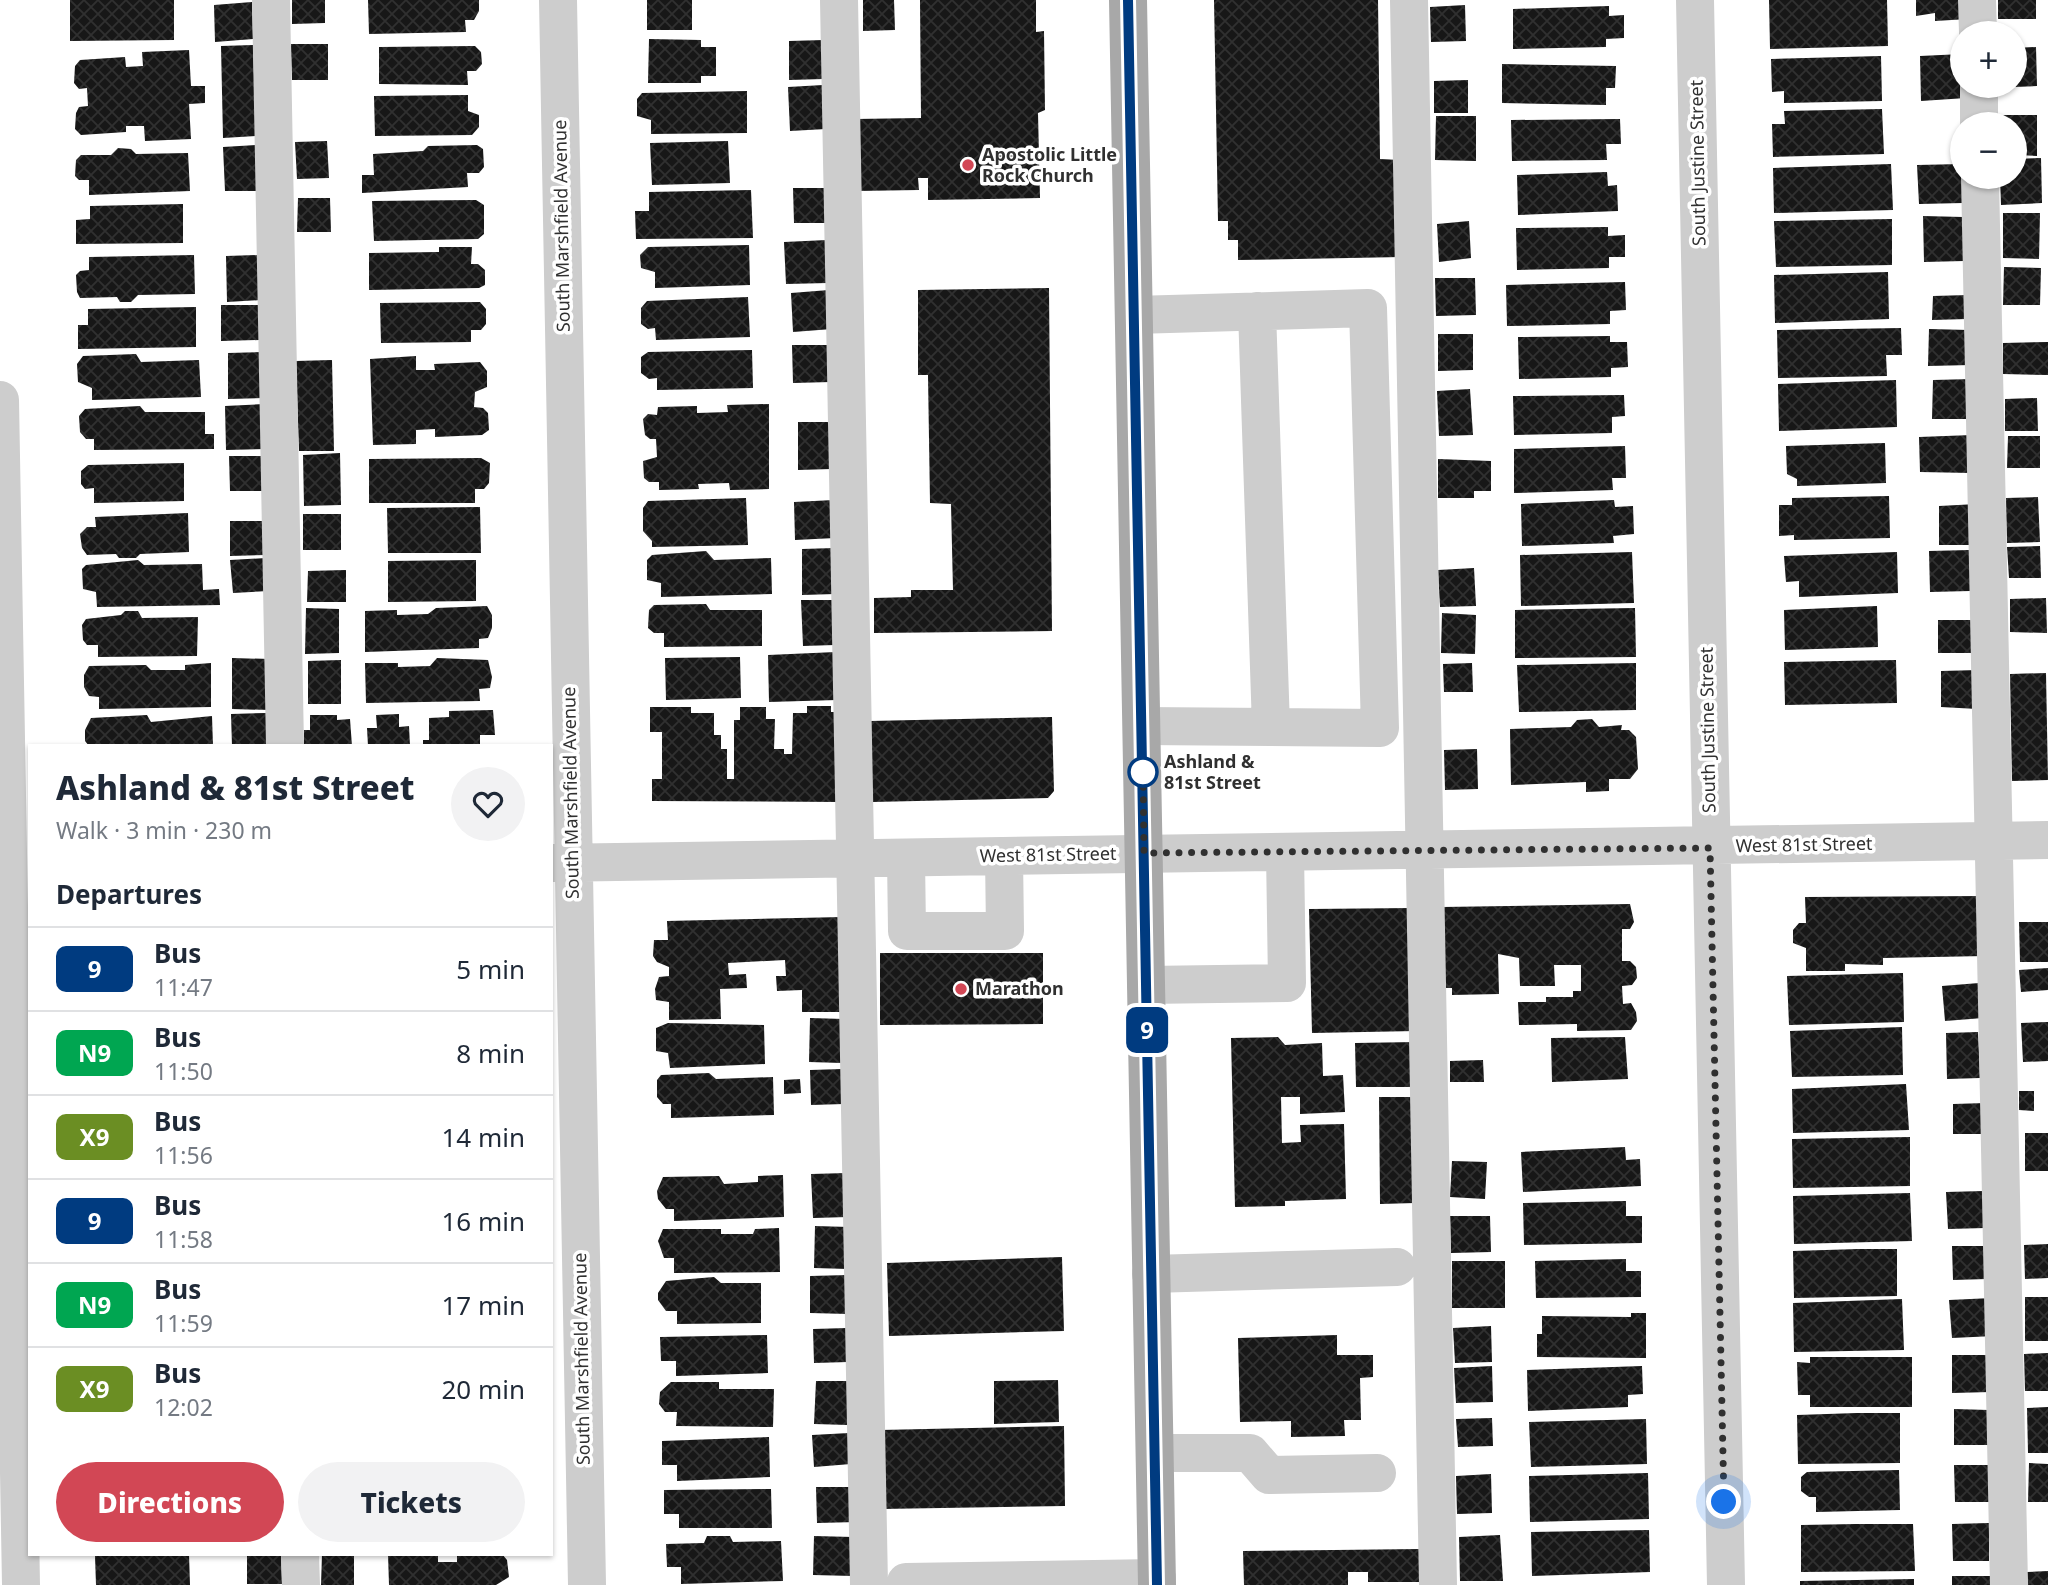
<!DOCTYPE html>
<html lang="en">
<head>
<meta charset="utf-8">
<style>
	:root { --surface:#fff; --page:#f2f2f3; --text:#1f2937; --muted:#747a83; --line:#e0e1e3; --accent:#d24755 }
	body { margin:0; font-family:"Noto Sans",sans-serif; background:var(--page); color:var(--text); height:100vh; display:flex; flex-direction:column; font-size:26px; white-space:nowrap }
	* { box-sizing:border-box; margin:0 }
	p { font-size:23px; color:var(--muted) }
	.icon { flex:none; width:38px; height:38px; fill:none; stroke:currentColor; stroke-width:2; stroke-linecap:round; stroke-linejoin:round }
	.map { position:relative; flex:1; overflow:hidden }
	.drawer { position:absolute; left:28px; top:744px; width:525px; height:812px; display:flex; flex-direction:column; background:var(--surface); border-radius:0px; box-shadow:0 2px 5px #0004 }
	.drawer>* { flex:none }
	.badge { padding:0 14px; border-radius:10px; font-size:24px; line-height:46px }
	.controls { position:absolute; left:1950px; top:21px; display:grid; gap:14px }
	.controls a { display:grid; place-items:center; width:77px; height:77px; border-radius:50%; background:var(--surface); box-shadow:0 2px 5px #0004; font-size:35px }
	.you { position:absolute; width:35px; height:35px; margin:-18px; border:5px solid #fff; border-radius:50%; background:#1a73e8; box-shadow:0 0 0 10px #1a73e833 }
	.map>.badge { position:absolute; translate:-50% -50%; box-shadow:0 0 0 4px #fff }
	h2 { padding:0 28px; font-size:26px; line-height:63px }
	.round { display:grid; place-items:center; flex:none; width:74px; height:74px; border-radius:37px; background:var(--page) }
	.head { display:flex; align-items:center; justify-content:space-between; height:119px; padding:0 28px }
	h1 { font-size:33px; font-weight:800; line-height:52px }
	.button { display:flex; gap:14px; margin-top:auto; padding:14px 28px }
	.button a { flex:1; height:80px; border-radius:42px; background:var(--accent); color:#fff; font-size:28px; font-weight:800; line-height:80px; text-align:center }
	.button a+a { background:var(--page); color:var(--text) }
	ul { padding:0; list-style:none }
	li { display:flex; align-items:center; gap:21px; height:84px; padding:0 28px; border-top:2px solid var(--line) }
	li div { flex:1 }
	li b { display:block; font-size:26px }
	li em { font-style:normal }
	li .badge { min-width:77px; font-weight:700; text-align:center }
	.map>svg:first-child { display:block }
	.building { fill:url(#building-cross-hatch) }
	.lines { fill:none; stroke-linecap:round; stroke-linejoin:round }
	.minor { stroke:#cdcdcd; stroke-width:38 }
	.major { stroke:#a8a8a8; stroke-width:38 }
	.line-casing { stroke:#fff; stroke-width:16 }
	.line { stroke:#003b80; stroke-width:10 }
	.walk { stroke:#303030; stroke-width:7; stroke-dasharray:0 12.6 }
	.poi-dot { fill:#d24755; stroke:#fff; stroke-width:2.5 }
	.stop-dot { fill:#fff; stroke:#003b80; stroke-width:3.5 }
	.labels { text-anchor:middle; stroke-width:7; stroke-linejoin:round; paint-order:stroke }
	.poi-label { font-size:18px; font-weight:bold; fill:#303030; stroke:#fff; text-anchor:start }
	.street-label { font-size:18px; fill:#303030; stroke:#fff }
	.stop-label { font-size:18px; font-weight:bold; fill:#303030; stroke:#fff; text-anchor:start }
</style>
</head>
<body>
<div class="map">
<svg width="2048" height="1585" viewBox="0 0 2048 1585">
	<defs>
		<pattern id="building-cross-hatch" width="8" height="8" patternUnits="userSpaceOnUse" patternTransform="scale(1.75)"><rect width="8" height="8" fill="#171717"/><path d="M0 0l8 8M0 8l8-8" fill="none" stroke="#303030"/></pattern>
	</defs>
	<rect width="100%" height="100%" fill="#fff"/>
	<!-- building -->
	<path class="building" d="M70 0H174V40L70 41Z
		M292 0H325V23L292 24Z
		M368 0H479V11L474 20H465L466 32 369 34Z
		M647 0H692V30H647Z
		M863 0H894L895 30 863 31Z
		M920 0H1036V32L1044 31 1045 110 1038 113 1040 198 928 200V178H918L919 190 857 191 855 119 921 118Z
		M1214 0H1378L1380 159 1400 160 1402 257 1238 260V240H1228V221H1218Z
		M1769 0H1887L1888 46 1770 49Z
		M1916 0H1968V19L1935 21V13L1916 16Z
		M1998 0H2036V19H1998Z
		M252 2 253 39 215 42 214 5Z
		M1465 5 1466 41 1431 42 1430 7Z
		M1609 6V16L1624 15V38L1606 39V47L1513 49V9Z
		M649 39 701 40V47H716V76H701V83H648Z
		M824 40 823 79 789 80V41Z
		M291 44H328V80H292Z
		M253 45 256 136 223 138 221 46Z
		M475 46 481 52 482 64 476 71H467L468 85 379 84V47Z
		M2036 47 2037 86 2014 87V48Z
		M189 50 191 86H205V103L189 104 191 139 145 141 144 126H126V132L81 135 75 129 76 113 79 107 88 106 87 88 79 89 74 83 75 66 80 60 125 57 126 67 143 66 142 52Z
		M1962 54V86L1966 98 1921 101 1920 56Z
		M1881 56 1882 101 1784 103V91L1772 92 1771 59Z
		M1502 64 1616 66 1615 88H1606V105L1502 103Z
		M1468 80V113H1434V81Z
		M823 85 826 129 790 131 788 87Z
		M747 91V133L651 134V120L637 116V99L642 93Z
		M468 95V111L479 115V127L472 135 375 136 374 96Z
		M1882 109 1884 154 1773 157 1772 124H1785L1784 111Z
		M2002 115H2037V156L2014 155V124H2002Z
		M1436 116H1476V161L1435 160Z
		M1620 119 1621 144H1606L1607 160 1512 161 1511 120Z
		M327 141 329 178 297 179 295 142Z
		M728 141 730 183 652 185 650 143Z
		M258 145 259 191H225L223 147Z
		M477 145 483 149 484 167 479 173H467L468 187 362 193V175H374L373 154 423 151 428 146Z
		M118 148 131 149 136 154 188 153 190 191 89 195V180H79L75 176 76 160 81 155H111Z
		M2041 158 2042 203 2001 205 2000 177H2014V159Z
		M1891 164 1893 210 1774 213 1773 168Z
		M1962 164 1963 203 1919 204 1917 165Z
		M1607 172 1608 186 1617 185 1618 211 1518 215 1517 175Z
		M793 188H828L829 223H794Z
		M751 190 753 238 636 239 635 211H649V192Z
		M298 198H330L331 232H297Z
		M476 200 484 205V234L478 239 374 241 372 201Z
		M183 204V243L76 244V220L90 219V206Z
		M2003 213H2040L2039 259 2003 258Z
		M1923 216 1963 217 1964 261 1924 262Z
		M1892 219V265L1776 267 1774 221Z
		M1469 221 1471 258 1439 262 1437 224Z
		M1608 227V236L1625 235V257H1609V268L1517 270 1516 228Z
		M827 240 828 283 786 284 784 242Z
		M749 245 750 285 655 288V272L641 268 640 255 648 247Z
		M439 247H472L471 264H478L485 270V285L479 288 369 290V253L439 252Z
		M194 255 195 294 138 295 131 302H120L117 297 80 298 77 292 76 275 80 271 89 270V257Z
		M260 255 261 300 227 302 226 256Z
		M2004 267 2041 268 2040 305H2003Z
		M1888 272 1889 319 1775 323 1774 275Z
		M1435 278H1475L1476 315 1436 316Z
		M1625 282 1626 310 1610 311V324L1507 326 1506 285Z
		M1049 288 1052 631 874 633V598L911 597V590H953L951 504 930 503 928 375H918V290Z
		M829 290 832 329 793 332 791 293Z
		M1968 295 1967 319 1932 320 1933 296Z
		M748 297 750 337 656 340 655 328 648 329 641 324V308L647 301Z
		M480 302 486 309V324L481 330H471V342L381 343 380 303Z
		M221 305H259V340L221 341Z
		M196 307V347L78 349V325H88V309Z
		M1901 328 1902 355H1886L1887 376 1778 378 1777 330Z
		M1929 329 1969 330 1971 365 1928 366Z
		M1438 334H1473V370L1438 371Z
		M1610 336V342H1627L1628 367 1611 368V377L1519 379 1518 337Z
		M2048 342V375L2003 374V343Z
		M792 345H831V382L793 383Z
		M752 350 753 388 657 390V378L649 379 641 373V357L648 352Z
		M264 352 265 398 228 399V353Z
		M136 354 141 362 199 360 201 397 92 400V388L78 382 77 364 83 356Z
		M416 356V370H435L434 364 480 362 487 371V387L475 392 474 407 483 408 488 413 489 430 482 435 435 437V429L416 430V444L373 445 370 359Z
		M332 360 334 451H299L296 361Z
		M1972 379 1971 419H1932L1933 380Z
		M1896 380 1897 427 1779 431 1778 384Z
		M1470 389 1473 435 1439 436 1437 391Z
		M1624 395 1625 416 1612 417V433L1514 435 1513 396Z
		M2037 398 2038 431H2005V399Z
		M264 404 265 449 226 450 225 406Z
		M769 404V489L730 490 729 483 698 484 699 489 659 490V482H649L644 478 643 461 657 457 656 439H650L645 435 643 419 648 414 657 415 658 407 697 406V413L728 412 727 405Z
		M140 406 145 412H205V434H214V449L94 450V439H86L80 432 79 416 85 409Z
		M798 422H831V469L798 470Z
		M1972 435 1971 473 1920 472 1919 437Z
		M2008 436H2040V468H2007Z
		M1885 443 1886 483 1797 486V479L1787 474 1786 446Z
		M1625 446 1626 478H1612L1613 490 1514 493V449Z
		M340 453 341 505 304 506 303 455Z
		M229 456H265V491H230Z
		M481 458 490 463 489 483 484 489H475V503H369V459Z
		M1438 459 1491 461V491H1474V498H1438Z
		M184 463V501L94 503V488L85 489 81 484V471L88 465Z
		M1889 496 1890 538 1794 540V535L1779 536V505H1792V498Z
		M2038 497 2040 542 2007 543 2006 498Z
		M746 498 748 545 652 547V541L643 531V508L648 501Z
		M834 500 835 538 795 540 794 502Z
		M1614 500 1615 507 1633 506 1634 534 1613 536 1614 543 1522 546 1521 504Z
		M1977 504 1975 545H1939V506Z
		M480 507 481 553H388L387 508Z
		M188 513 189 552 140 554 136 558H119L116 554 87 555 82 548 80 534 87 527H96L95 517Z
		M303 514H341V550H303Z
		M230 521H267V555L230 556Z
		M2040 546 2041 578H2009L2007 547Z
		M834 548 835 594 802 595V549Z
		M1970 550V591L1930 592 1929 551Z
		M706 551 714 560 771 558 772 594 661 597V583L647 580V560L652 555Z
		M1632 552 1634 603 1521 606 1520 555Z
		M1897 552 1898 593 1799 597V581L1786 582 1784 556Z
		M266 558 269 591 233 593 230 560Z
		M138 560 144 565 202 564 203 590 219 589 220 605 97 607 96 592 83 589 82 569 86 565Z
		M476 560V601L388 602V561Z
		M1474 568 1476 606 1440 607 1438 570Z
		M346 570V602H307L308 571Z
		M2046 598 2047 633 2010 632V599Z
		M801 600H835V645L803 646Z
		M706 604 710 610H762V646L664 647V633H654L648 628 649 610 654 605Z
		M487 606 492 615V628L488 638 479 639V648L365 652V611L397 610V615L428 614 436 608Z
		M1877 606 1878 647 1785 650 1784 610Z
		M306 608 339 609V653L305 654Z
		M1635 608 1636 657 1515 658V610Z
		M125 611H138L142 618 198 617 197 656 98 657V645H87L83 640 82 625 86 619 121 615Z
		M1442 613 1476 615 1475 654 1441 653Z
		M1938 620H1975L1976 653H1938Z
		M836 652 837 700 769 702 768 655Z
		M740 657 741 698 666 700 665 658Z
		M232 658 270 659V710L232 709Z
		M437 658 488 660 492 677 490 688 479 689 480 701 366 703 365 663H398V667L430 666Z
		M341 660V704H308V661Z
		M1896 660 1897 703 1785 705 1784 662Z
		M211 663V707L99 709V697L89 696 84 687V675L89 666 146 665 151 670H185V665Z
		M1472 663 1473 692H1444L1443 664Z
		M1636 663V710L1519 712 1517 665Z
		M1979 670 1977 709 1941 707V671Z
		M2046 673 2048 780 2012 781 2010 674Z
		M807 706H831V712H842L841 802 652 801V779H662V732H650V707H691V713H714V735H721V749H727V779H734V720H740V707H766V719H775L774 749H784V754H792L793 713H807Z
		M493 710 495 735H480V746H423V740H429V718L449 717V711Z
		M266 713 267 746H232L231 714Z
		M399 714V727L409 726 410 746H368L367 728H377L376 715Z
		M147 715 151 722 212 716 213 746H89L85 741V730L91 718Z
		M310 715H337V720L350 719 352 746H304V730H310Z
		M1052 717 1054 791 1048 798 872 802 870 721Z
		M1592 719 1599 727 1622 725 1621 730H1629L1636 737 1638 769 1630 779H1609V791L1586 792V782L1511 785 1510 729 1571 727 1577 720Z
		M1477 749 1478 789 1445 790 1444 750Z
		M1985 896V956L1883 958V965L1845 964V971H1806V948L1793 943V930L1799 923H1806L1805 897Z
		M1630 904 1634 922 1630 929H1622V961H1630L1636 967 1637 978 1632 985 1622 986 1623 1004 1631 1003 1636 1012 1637 1021 1631 1030 1577 1031V1024L1519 1025 1518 1002H1546V997H1573V991H1581V965H1554L1555 986H1520L1519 958 1498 954 1499 994 1452 995V988H1444L1442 907Z
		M1412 908 1416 1031 1312 1033 1309 909Z
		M843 917 845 1012H802V990L777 991 776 976H786L785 960 728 963 729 975 746 974 747 988 720 989 721 1019 669 1020V1002L656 1000 655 989 659 977 669 976V967L657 962 653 956 654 940H668L667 921Z
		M2019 922H2048V962H2020Z
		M880 953H1043V1024L880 1025Z
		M2048 968V990L2021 992 2019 970Z
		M1903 973 1904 1022 1789 1025 1787 976Z
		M1979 983 1983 1018 1945 1021 1942 986Z
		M810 1018 844 1019 842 1063 809 1062Z
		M2048 1022V1061L2023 1062 2021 1023Z
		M668 1023 764 1025 765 1064 670 1068 668 1053 656 1051V1028Z
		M1902 1027 1903 1075 1792 1077 1790 1031Z
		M1978 1032 1980 1078 1947 1079 1946 1033Z
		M1278 1037 1285 1045 1322 1043 1323 1076 1343 1075 1345 1112 1300 1114V1097H1281L1282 1143 1301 1142 1300 1125 1344 1124 1346 1199 1285 1201V1206L1235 1207 1231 1038Z
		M1625 1037 1628 1079 1552 1082 1551 1038Z
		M1416 1042V1087H1356L1355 1043Z
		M1483 1060 1484 1082H1450V1061Z
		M842 1069 844 1104 811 1105 810 1070Z
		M709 1073 716 1079 773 1077 774 1115 671 1118V1104H663L657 1097V1080L661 1075Z
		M800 1079 801 1093 784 1094V1080Z
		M1906 1084 1909 1130 1793 1133 1792 1089Z
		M2019 1091H2034V1111L2019 1110Z
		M1379 1097H1414L1415 1203 1380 1204Z
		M1986 1103 1987 1134H1953V1104Z
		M2025 1133H2048V1171H2025Z
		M1910 1137V1186L1793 1188 1792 1139Z
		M1625 1147 1626 1160 1640 1159 1641 1186 1523 1192 1521 1152Z
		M1452 1161 1487 1162 1485 1199 1450 1197Z
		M847 1173 848 1217 813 1218 811 1174Z
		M783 1175 784 1217 674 1221V1209H666L658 1199 657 1191 663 1177 719 1176 724 1184 758 1182V1176Z
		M1984 1191 1985 1228 1948 1229 1946 1192Z
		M1910 1193 1912 1241 1794 1244 1793 1196Z
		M1626 1201V1216H1642V1243L1524 1245 1523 1203Z
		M1450 1216H1490L1491 1252 1451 1253Z
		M815 1226 849 1227 848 1269 814 1268Z
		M779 1228 780 1272 674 1273V1258H664L658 1241 663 1229H721V1234H753L755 1229Z
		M2048 1244V1278L2025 1279 2024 1245Z
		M1952 1246H1987V1279L1953 1280Z
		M1858 1249H1897V1296L1794 1298 1793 1251Z
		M1062 1257 1064 1331 889 1336 887 1263Z
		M1626 1259V1271H1641V1297L1536 1298 1535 1261Z
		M1452 1261H1505V1308H1452Z
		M848 1275V1314L810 1313V1276Z
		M714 1277 721 1283H761V1323L677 1324V1311H666L658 1300V1293L666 1281Z
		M2025 1297H2048V1341H2025Z
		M1992 1298 1994 1336 1952 1338 1949 1300Z
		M1902 1299 1904 1350 1794 1352 1793 1303Z
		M1631 1313H1646V1358L1537 1357V1334H1542V1316L1631 1317Z
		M1491 1326 1492 1362 1455 1363 1453 1328Z
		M847 1328 848 1362 814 1363 813 1329Z
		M767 1335 768 1373 676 1376V1361H661L660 1337Z
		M1337 1335V1355H1373V1377L1360 1378 1361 1420H1344L1345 1436 1291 1437V1421L1240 1422 1238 1338Z
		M2048 1353V1391H2025L2024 1354Z
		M1952 1355H1990L1991 1392 1952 1393Z
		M1810 1357H1912V1407H1810V1395H1798L1797 1362 1810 1363Z
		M1492 1366 1493 1402 1456 1403 1454 1368Z
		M1642 1366 1643 1394 1628 1395V1407L1528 1411 1527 1370Z
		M1058 1380 1059 1422 994 1424V1381Z
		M816 1381H849L848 1425 814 1424Z
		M671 1382H719V1389H774L773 1427 676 1426 677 1412H665L659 1404 660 1392Z
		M2048 1407V1453H2028L2027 1408Z
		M1954 1409 1989 1410 1990 1445H1954Z
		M1857 1413H1900V1463L1798 1464 1797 1415Z
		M1492 1418 1493 1446 1458 1447 1456 1419Z
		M1646 1419 1647 1464 1531 1467 1529 1422Z
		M1064 1426 1065 1506 881 1509 880 1430Z
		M849 1433 851 1464 814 1467 812 1435Z
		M769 1437 770 1477 677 1481V1465H662V1441Z
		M2029 1463 2048 1464V1502H2028Z
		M1954 1465H1991L1992 1502H1955Z
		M1899 1470 1900 1510 1816 1512V1497H1809L1801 1491V1477L1807 1472Z
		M1648 1473 1649 1519 1530 1522 1529 1476Z
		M1491 1474 1492 1513 1457 1514 1456 1476Z
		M816 1487H856L857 1522 817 1523Z
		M771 1489 772 1528H679V1514H664V1490Z
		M1989 1523V1561H1953L1952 1524Z
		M1856 1524H1913L1915 1571 1801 1572V1525Z
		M1649 1530 1650 1572 1532 1576 1531 1532Z
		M1500 1535 1503 1581H1460L1459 1537Z
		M707 1536H730L733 1542 781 1541 783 1581 681 1584V1567H667L666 1544 704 1543Z
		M814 1536 853 1537V1576L813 1575Z
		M1420 1549 1421 1582H1368V1572H1348V1585H1244L1243 1551Z
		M97 1554H189L190 1585H96L95 1556Z
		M247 1554H281L282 1584H247Z
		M322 1554H354V1585H321Z
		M388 1554H438V1562H457V1554H502L507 1560 509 1577 496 1585H389Z
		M2048 1571V1585H2028L2027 1572Z
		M1952 1576H1994V1585H1952Z
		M1914 1579V1585H1800V1581Z"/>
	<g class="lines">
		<!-- minor -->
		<path class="minor" d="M271 0 285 746
			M558 0 587 1585
			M839 0 869 1585
			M1409 0 1438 1585
			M1695 0 1726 1585
			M1977 0 1978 33
			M1979 86V124
			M1980 177 2009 1585
			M1257 311 1271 727
			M1135 315 1368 308 1380 728 1142 726
			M0 400 21 1585
			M906 858 907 931H1005L1004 856
			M551 863 2048 840
			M1146 985 1287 983 1285 852
			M1151 1274 1397 1267
			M1155 1453H1250L1269 1475 1377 1473
			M300 1554 301 1585
			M906 1585V1582L1157 1578"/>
		<!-- major -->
		<path class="major" d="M1128 0 1157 1585"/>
	</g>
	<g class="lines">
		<!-- line casing -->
		<g class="line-casing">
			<path id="line" d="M1128 0 1157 1585"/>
		</g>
		<!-- line -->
		<use href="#line" class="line"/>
		<!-- walk -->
		<path class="walk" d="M1143 772V767L1144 853 1710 848 1724 1502"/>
	</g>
	<!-- markers -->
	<g class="poi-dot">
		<circle cx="968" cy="165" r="7"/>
		<circle cx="961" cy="989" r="7"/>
	</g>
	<circle class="stop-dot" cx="1143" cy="772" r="14"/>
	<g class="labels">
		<!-- poi labels -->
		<g class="poi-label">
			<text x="982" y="161">Apostolic Little<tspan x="982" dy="21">Rock Church</tspan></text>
			<text x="975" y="995">Marathon</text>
		</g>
		<!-- street labels -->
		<g class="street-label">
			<text transform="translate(1698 163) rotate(-91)" y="6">South Justine Street</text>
			<text transform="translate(562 226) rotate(-91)" y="6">South Marshfield Avenue</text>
			<text transform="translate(1708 730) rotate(-91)" y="6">South Justine Street</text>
			<text transform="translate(571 793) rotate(-91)" y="6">South Marshfield Avenue</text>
			<text transform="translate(1804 845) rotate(-1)" y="6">West 81st Street</text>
			<text transform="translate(1048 855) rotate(-1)" y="6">West 81st Street</text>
			<text transform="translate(582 1359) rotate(-91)" y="6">South Marshfield Avenue</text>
		</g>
		<!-- stop labels -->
		<g class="stop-label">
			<text x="1164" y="768">Ashland &amp;<tspan x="1164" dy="21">81st Street</tspan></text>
		</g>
	</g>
</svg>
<div class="controls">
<a>+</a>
<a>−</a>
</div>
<div class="you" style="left:1724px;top:1502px"></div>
<b class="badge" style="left:1147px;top:1030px;background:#003b80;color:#fff">9</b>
<section class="drawer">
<div class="head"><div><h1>Ashland &amp; 81st Street</h1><p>Walk · 3 min · 230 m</p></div><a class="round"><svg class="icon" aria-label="heart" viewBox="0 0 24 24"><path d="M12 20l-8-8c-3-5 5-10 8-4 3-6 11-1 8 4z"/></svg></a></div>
<h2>Departures</h2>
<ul>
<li><span class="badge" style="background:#003b80;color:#fff">9</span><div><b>Bus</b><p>11:47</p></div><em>5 min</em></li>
<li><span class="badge" style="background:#00a651;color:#fff">N9</span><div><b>Bus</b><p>11:50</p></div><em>8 min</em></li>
<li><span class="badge" style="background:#6b8e23;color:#fff">X9</span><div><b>Bus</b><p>11:56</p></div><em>14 min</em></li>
<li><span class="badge" style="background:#003b80;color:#fff">9</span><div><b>Bus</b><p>11:58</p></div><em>16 min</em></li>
<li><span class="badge" style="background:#00a651;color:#fff">N9</span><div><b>Bus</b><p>11:59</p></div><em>17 min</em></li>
<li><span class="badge" style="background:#6b8e23;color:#fff">X9</span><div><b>Bus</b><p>12:02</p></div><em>20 min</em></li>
</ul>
<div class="button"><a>Directions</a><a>Tickets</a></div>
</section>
</div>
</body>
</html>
